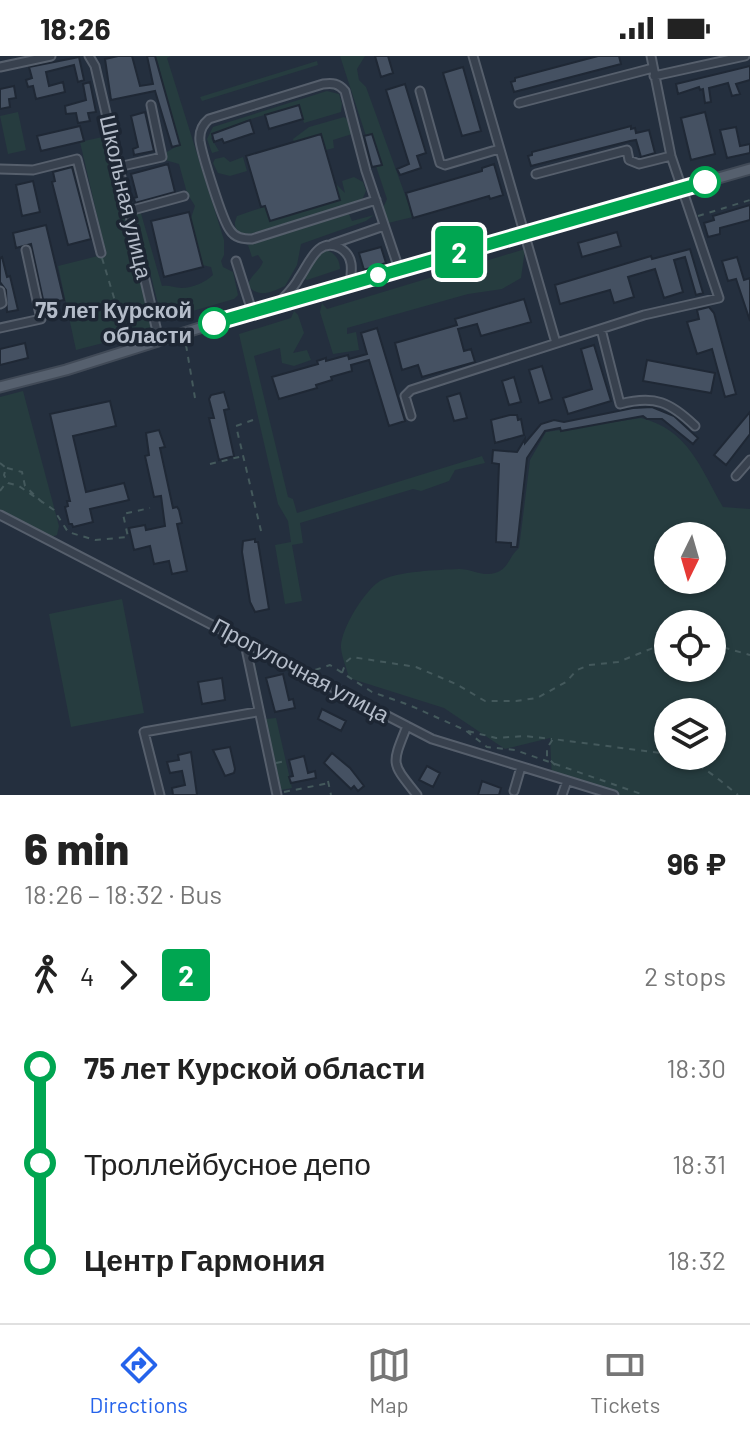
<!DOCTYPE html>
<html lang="en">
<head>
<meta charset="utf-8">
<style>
	:root { --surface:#fff; --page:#f6f6f6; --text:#222; --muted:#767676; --line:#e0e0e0; --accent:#2563eb }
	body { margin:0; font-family:Barlow,sans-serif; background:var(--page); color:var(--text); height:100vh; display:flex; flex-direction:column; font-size:30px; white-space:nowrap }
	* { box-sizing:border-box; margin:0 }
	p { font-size:26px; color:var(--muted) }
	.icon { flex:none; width:44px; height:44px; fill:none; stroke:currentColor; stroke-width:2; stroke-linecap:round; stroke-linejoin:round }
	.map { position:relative; height:739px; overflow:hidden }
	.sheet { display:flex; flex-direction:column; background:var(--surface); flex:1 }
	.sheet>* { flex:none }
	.badge { padding:0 16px; border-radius:6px; font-size:28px; line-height:52px }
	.needle { width:52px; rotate:185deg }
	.tools { position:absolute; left:654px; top:466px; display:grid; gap:16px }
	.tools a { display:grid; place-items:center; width:72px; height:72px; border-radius:50%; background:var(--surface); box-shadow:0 2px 6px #0004; font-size:40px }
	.map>.badge { position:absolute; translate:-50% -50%; box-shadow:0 0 0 4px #fff }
	.legs { display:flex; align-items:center; gap:12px; height:88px; padding:0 24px; font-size:26px }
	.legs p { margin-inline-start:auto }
	.overview { display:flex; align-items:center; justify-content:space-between; height:136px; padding:0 24px }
	h1 { font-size:44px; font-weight:800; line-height:60px }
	ul { padding:0 24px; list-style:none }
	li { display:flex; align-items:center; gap:28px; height:96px; font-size:30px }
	li i { display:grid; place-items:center; width:12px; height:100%; margin:0 10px; background:currentColor }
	li i::after { content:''; width:20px; height:20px; margin:-10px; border:6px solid; border-radius:50%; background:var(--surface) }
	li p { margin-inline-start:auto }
	li:first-child i { background:linear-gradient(#0000 50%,currentColor 0) }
	li:last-child i { background:linear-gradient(currentColor 50%,#0000 0) }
	.status { display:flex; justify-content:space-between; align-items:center; height:56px; padding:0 40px; background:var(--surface); direction:ltr }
	.status svg { height:22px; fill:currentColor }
	.tab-bar { display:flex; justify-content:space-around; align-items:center; height:112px; border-top:2px solid var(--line); background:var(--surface); font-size:22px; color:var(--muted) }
	.tab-bar a { display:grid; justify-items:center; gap:4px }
	.tab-bar .current { color:var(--accent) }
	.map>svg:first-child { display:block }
	.green { fill:#263c3f; fill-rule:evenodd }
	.building { fill:#455162; stroke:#1f2835; stroke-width:2 }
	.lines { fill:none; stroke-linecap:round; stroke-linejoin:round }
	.minor-casing { stroke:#565f6c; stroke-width:11 }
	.major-casing { stroke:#414a57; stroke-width:13 }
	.path { stroke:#44595c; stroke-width:2; stroke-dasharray:6 6; stroke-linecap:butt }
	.minor { stroke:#38414e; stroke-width:7 }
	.major { stroke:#56606e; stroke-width:9 }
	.line-1-casing { stroke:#fff; stroke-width:18 }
	.line-1 { stroke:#00a651; stroke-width:12 }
	.stop-1-dot { fill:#fff; stroke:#00a651; stroke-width:4 }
	.labels { text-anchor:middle; stroke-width:7; stroke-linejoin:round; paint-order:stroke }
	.street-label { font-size:22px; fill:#b4bcc9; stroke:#1d2633 }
	.stop-label { font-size:22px; font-weight:bold; fill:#b4bcc9; stroke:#1d2633; text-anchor:end }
</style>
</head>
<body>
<div class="status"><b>18:26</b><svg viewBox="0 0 49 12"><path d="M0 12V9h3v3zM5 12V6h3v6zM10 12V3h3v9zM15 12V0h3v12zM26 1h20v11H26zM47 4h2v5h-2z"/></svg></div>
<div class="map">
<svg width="750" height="739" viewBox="0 0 750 739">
	<rect width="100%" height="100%" fill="#242f3e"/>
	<!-- green -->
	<path class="green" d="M156 0H171L167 2 224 184V199L221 205 223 211 233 216 238 239 234 243 162 264 135 155 140 154 162 230C170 229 174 232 182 232 192 232 206 226 213 219L211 211 202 209 191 162 195 150 187 137 179 108 165 104V97L179 89Z
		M340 0H365L357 13 359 24 366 31 413 161 388 167 383 152 387 143 376 110 381 108 372 78 366 80Z
		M317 5 318 9 202 45 200 41Z
		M327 35 339 38 342 48 341 56 304 67 299 49C269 58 235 65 211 82L219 95 212 97 207 83 213 71Z
		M18 56 26 94 8 98 0 60Z
		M344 61 349 65 352 78 333 84 334 92 326 94 321 78 294 86 293 83 309 71Z
		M107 80 157 273 76 294 58 210 106 198 80 86Z
		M224 101 230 106 243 101 247 115 230 120 218 117 213 107 215 103Z
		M354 121 363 126 366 135 362 144 247 179 239 177C234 171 234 167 237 160L335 127 345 137 342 125Z
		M349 158 352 165 374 159 366 165 301 188 297 209 285 230C272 236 258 243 248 229 251 218 259 216 263 206L258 199 252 201 248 189Z
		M525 193 521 222 502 233 468 238 347 272V278L356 276 359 294 333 298 320 256 322 247 327 253Z
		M323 194C333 194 340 203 340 213L307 224 304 222V212Z
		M294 255 298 259 304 277 293 297 307 294 311 304 294 310 282 307 280 292 254 300 288 441 293 443 297 457 482 400 485 407 455 414 449 425 421 435 413 433 300 467 303 487 292 489 302 545 285 548 275 489 291 486 288 465 278 448 239 278 291 262Z
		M23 335 59 470 57 479 51 481 0 457V341Z
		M641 362C689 374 700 412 723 451L750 453V739H600L552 724 550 682 505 693 444 652 349 622C347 613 342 602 341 592 340 574 365 534 380 525 397 515 439 514 459 513 471 513 483 521 495 517 509 513 509 500 519 492L530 404 546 376ZM668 480H712V524H668ZM668 568H712V612H668ZM668 656H712V700H668Z
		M122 543 144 657 71 671 49 558Z
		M244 582 299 611 295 619 260 600 254 603 266 663 276 662 292 732 276 735Z"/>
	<!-- building -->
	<path class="building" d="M118 0H132L140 30 153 28 147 0H155L180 89 172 91 155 35 111 44 105 3Z
		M375 0H388L393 17 381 21Z
		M598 0H619L621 8 514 36 511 26 515 25V22Z
		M79 1 84 24 78 26 74 9 46 16 49 30 63 26 65 36 36 43 33 30 28 31 26 24 32 22 29 11Z
		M750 10V24L736 28 740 38 732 40 728 27 709 32 711 46 705 47 703 33 700 34 699 31 678 38 676 28Z
		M463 11 481 75 462 80 443 17Z
		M90 26 96 56 88 57 90 65 78 67 76 57 66 58 65 50 86 44 83 28Z
		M405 28 426 97 417 100 421 112 400 119 397 113 409 108 386 34Z
		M14 30 16 42 9 43 10 51 0 53V33Z
		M299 49 303 63 269 73 265 59Z
		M145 56 154 95 134 99 133 93 138 91 131 60Z
		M705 56 715 98 691 104 681 62Z
		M250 64 254 77 224 87 222 83 214 86 212 78Z
		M80 70 84 85 41 95 37 80Z
		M631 70V73L635 72 636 77 649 74 655 97 641 101 636 84 630 85 531 110 528 100 532 99V96Z
		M736 71 740 90 750 88V97L727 102 720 74Z
		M321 78 340 144 270 165 265 150 261 151 246 100Z
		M372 78 382 109 372 111 364 80Z
		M168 108 175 136 135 147 134 142 137 141 131 118Z
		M494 108 503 139 490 143 489 140 413 162 406 137 482 115V112Z
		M72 111 91 183 68 189 52 126 55 125 53 116Z
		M33 125 40 156 22 160 16 129Z
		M750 149V164L720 172V178L708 181 704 167 714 164 713 160Z
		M189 156 203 211 164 221 151 165Z
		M46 169 64 244 44 248 31 188 16 192 13 177Z
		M617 176 621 190 582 201 578 187Z
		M381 191 386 207 364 214 359 197Z
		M690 193 703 237 696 239 685 201 674 204 683 236 664 242 655 213 628 221 634 241 614 247 610 234 560 248 555 229 651 200 652 203Z
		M2 201 7 221 10 220 18 254 7 256 6 234 0 226V202Z
		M737 201 744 224 750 222V265L736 223 728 225 722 205Z
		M524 243 531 266 481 280 477 268 458 273 464 295 471 293 475 306 422 321 418 309 402 314 395 287 457 269 455 263Z
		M709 251 714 257 736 338 725 341 712 293 697 298 687 266 699 263 697 254Z
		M377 272 405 365 389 370 369 304 351 309 352 315 331 321 332 324 316 329 317 332 279 343 272 321 318 308 317 305 326 302V305L348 299 349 303 367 298 361 277Z
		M25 287 28 302 0 309V293Z
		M594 289 611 345 568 358 563 342 592 333 581 293Z
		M647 304 715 317 711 337 643 325Z
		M542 310 552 343 539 347 529 314Z
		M514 321 521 346 509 349 502 325Z
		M224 336 229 353 224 354 234 400 219 404 209 362H214L209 343 211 339Z
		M460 337 467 362 454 365 447 341Z
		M110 345 116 370 73 380 86 436 124 427 129 444 90 453 93 466 73 471 72 468H69L65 451 68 450 67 445H70L50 358Z
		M652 351 674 360 698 382 693 388 662 363H647L643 360 561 375 560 372 545 375 527 402 517 491H511V487L496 486 499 408 492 407 493 394 517 396 525 383V387L541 368 554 364 564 366 633 352Z
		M750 356V378L726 409 714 399Z
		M510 359H517L518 364 521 363 524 379 495 387 491 364Z
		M159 374 165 391 160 392 173 452 177 451 179 454 182 467 177 468 187 515 172 518 169 505 154 508 150 490 134 494 129 472 145 469 146 474 165 470 161 440 154 441 145 400 149 399 146 377Z
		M255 483V486H258L269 553 255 556 250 546 242 496 243 485Z
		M283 618 289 644 293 643 295 652 275 656 266 622Z
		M222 622 225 644 202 648 198 626Z
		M322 653 346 665 341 675 318 663Z
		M230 691 235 713 234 717 225 720 213 694Z
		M191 696 197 739H173L172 732 185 729 182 715 170 717 167 706 179 704 178 699Z
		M332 697 350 712 364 730 358 735 354 730 351 733 324 707Z
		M304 700 308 717 315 715 316 722 291 727 289 721 293 720 289 704Z
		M427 710 440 717 433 731 419 724Z
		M482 725 501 732 499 739H478Z"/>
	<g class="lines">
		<!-- minor casing -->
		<g class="minor-casing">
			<path id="minor" d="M89 0 95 10 159 284
				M473 0 556 287
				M0 11 51 0
				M654 20 745 0
				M420 35 440 107 445 109 499 93
				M519 47 653 12
				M118 111 162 101 151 49
				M0 113 33 114 77 103 101 197
				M536 118 627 94 629 104 639 108 671 100
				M376 144 252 183C243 183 235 182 230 174 222 164 202 98 200 85 199 76 203 68 209 63L323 28C333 27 338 27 345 35L366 115 399 213
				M129 155 184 140
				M332 188 384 170
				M236 205 252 255
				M0 235 2 247 0 248
				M279 247C286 239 294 232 299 222 309 208 318 180 340 192 354 200 352 214 350 227
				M0 272 41 263 26 194
				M601 273 620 348C655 339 670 346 695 370
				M411 360 405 340 411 334 644 259 719 242 671 100 651 0
				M736 420 750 404
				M0 459 432 683 614 739
				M244 583 277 739
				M407 670C391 710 391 706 417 739
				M514 735 521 711
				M160 739 144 676 257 656
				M562 739 567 725"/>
		</g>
		<!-- major casing -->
		<g class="major-casing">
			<path id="major" d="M0 331 66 314 279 247 750 113"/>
		</g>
		<!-- path -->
		<path class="path" d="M698 160 750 144
			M102 202 128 288
			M186 289 195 342
			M253 364 236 370 262 479
			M0 407 6 412 4 419 8 427 19 430 54 454 68 476 95 484 128 481 123 458 150 452
			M210 408 243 400
			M7 412 22 416 25 430 44 448
			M0 435 6 427
			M712 588 750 599
			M315 614 330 609 372 636 409 649 465 674 487 691 515 694 644 739
			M342 617 346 606 352 601 416 611 456 628 485 645H516L537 642 566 626 577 614 589 609 618 606 668 586
			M468 675 496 682 525 680 552 683
			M676 700C701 707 718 723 738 739
			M276 707 286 705
			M555 709 547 701V692L553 683 668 698
			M328 725 331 739
			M284 736 329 727"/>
		<!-- minor -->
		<use href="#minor" class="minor"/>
		<!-- major -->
		<use href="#major" class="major"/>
	</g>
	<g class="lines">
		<!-- line-1 casing -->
		<g class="line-1-casing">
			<path id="line-1" d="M214 267 705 126"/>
		</g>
		<!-- line-1 -->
		<use href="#line-1" class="line-1"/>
	</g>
	<!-- markers -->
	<g class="stop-1-dot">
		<circle cx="705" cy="126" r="14"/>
		<circle cx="378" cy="219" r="10"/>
		<circle cx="214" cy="267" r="14"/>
	</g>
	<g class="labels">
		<!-- street labels -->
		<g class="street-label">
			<text transform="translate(126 141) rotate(77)" y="8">Школьная улица</text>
			<text transform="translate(301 614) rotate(28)" y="8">Прогулочная улица</text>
		</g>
		<!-- stop labels -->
		<g class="stop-label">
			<text x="192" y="262">75 лет Курской<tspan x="192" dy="25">области</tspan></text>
		</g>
	</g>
</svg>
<div class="tools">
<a><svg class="needle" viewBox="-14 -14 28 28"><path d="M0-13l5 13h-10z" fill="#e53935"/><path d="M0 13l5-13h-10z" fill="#767676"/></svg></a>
<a><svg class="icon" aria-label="locate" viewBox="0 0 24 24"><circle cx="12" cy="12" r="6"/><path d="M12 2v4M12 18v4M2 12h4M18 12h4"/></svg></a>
<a><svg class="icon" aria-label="layers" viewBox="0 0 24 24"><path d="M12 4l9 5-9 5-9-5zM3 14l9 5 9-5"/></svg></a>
</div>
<b class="badge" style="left:459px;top:196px;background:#00a651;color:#fff">2</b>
</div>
<section class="sheet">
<div class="overview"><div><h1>6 min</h1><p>18:26 – 18:32 · Bus</p></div><b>96 ₽</b></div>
<div class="legs"><svg class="icon" aria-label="walk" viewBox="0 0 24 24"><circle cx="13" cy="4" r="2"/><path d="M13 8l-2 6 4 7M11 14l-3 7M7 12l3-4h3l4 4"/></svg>4<svg class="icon" aria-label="forward" viewBox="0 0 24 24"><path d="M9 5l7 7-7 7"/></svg><b class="badge" style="background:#00a651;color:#fff">2</b><p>2 stops</p></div>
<ul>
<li><i style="color:#00a651"></i><b>75 лет Курской области</b><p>18:30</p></li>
<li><i style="color:#00a651"></i><span>Троллейбусное депо</span><p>18:31</p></li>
<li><i style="color:#00a651"></i><b>Центр Гармония</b><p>18:32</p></li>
</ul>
</section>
<nav class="tab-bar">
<a class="current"><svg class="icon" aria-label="directions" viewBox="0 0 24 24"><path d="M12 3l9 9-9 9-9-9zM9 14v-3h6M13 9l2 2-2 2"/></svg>Directions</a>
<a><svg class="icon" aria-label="map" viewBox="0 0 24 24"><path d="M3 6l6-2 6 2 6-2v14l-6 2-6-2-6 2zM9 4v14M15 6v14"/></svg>Map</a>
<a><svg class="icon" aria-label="tickets" viewBox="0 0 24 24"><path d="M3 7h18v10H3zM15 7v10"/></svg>Tickets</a>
</nav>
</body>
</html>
